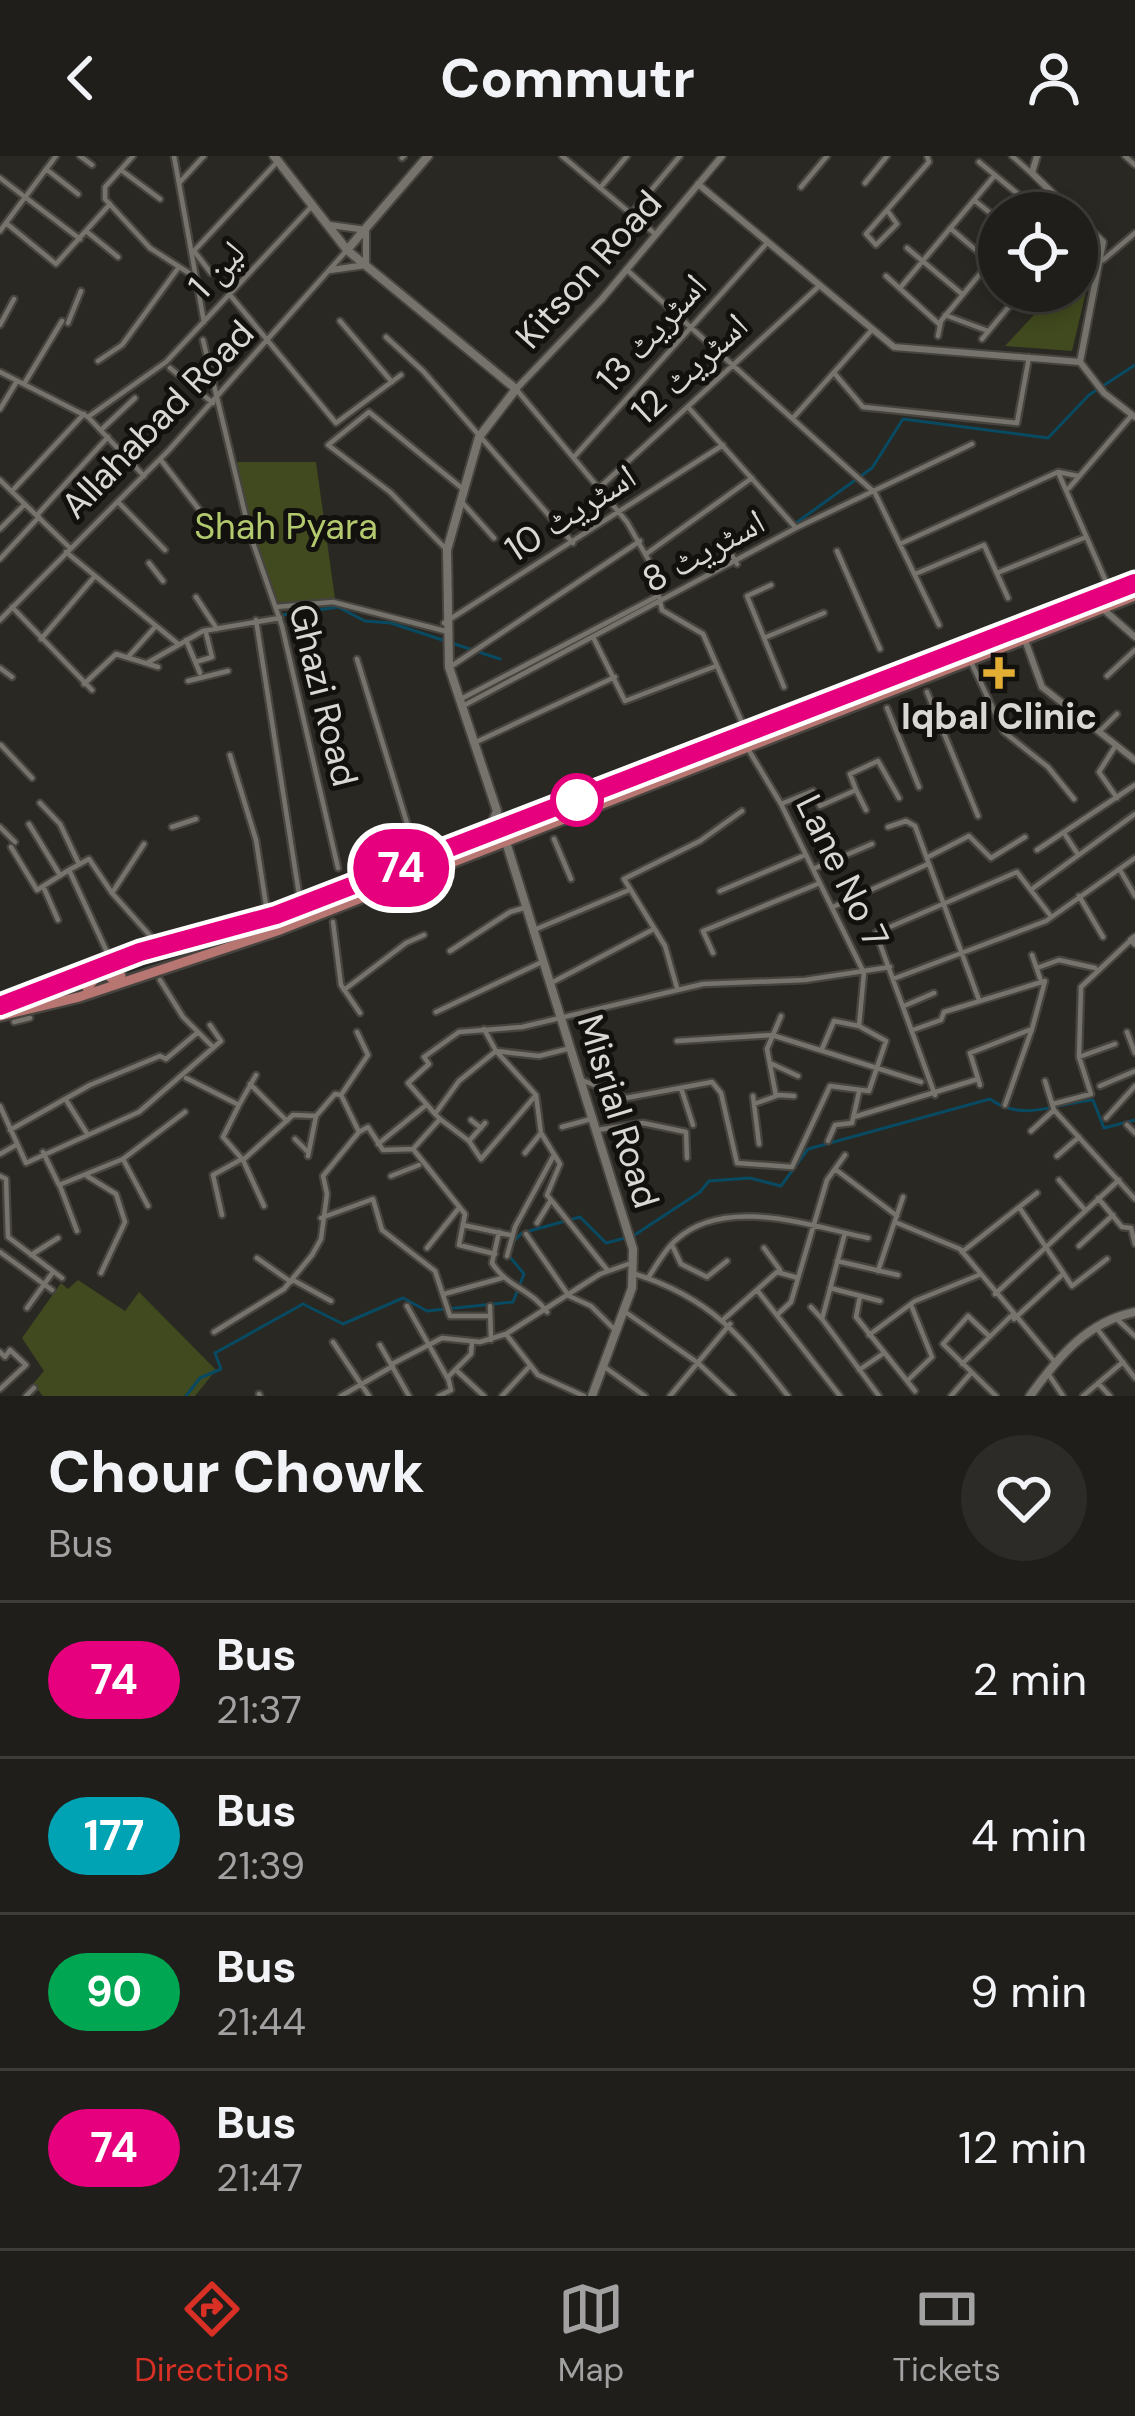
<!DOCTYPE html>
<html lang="en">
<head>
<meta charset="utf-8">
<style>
	:root { --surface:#201e1a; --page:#2d2b27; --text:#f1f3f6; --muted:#a2a2a2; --line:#3d3c39; --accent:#d93025 }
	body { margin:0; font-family:"DM Sans","Noto Naskh Arabic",sans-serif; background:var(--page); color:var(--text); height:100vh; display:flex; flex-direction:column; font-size:45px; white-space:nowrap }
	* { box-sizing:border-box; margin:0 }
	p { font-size:39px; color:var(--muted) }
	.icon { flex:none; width:66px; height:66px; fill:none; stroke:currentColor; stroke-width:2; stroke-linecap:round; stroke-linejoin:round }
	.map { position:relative; height:1240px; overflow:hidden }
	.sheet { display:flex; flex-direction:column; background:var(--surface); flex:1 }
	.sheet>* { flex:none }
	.badge { padding:0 24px; border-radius:39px; font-size:42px; line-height:78px }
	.fabs { position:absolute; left:978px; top:36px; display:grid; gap:24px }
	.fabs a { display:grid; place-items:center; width:120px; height:120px; border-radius:50%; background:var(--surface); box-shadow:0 6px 18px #0003,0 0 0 3px var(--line); font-size:60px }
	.map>.badge { position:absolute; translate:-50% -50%; box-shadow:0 0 0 6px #fff }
	.round { display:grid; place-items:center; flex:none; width:126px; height:126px; border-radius:63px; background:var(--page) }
	.head { display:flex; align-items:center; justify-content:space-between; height:204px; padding:0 48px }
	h1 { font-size:57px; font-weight:800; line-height:90px }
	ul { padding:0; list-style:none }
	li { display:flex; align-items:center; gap:36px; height:156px; padding:0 48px; border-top:3px solid var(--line) }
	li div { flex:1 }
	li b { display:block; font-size:45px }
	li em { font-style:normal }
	li .badge { min-width:132px; font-weight:700; text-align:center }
	header { display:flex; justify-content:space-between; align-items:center; height:156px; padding:0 48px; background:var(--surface); font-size:54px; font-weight:800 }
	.tab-bar { display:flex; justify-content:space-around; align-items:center; height:168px; border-top:3px solid var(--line); background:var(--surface); font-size:33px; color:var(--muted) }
	.tab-bar a { display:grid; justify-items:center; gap:6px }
	.tab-bar .active { color:var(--accent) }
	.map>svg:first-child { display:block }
	.green { fill:#404a1e }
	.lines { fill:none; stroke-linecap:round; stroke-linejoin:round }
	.stream { stroke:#084a62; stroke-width:3 }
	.minor-casing { stroke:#474440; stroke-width:9 }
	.tertiary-casing { stroke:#474440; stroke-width:10 }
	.secondary-casing { stroke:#474440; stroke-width:12 }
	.trunk-casing { stroke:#474440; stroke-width:14 }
	.minor { stroke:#76736c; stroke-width:4.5 }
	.tertiary { stroke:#76736c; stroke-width:6 }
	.secondary { stroke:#76736c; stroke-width:8 }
	.trunk { stroke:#b87672; stroke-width:9 }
	.line-casing { stroke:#fff; stroke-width:27 }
	.line { stroke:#e6007e; stroke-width:18 }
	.poi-dot { fill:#e2af34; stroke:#12110e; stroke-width:4.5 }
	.stop-dot { fill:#fff; stroke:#e6007e; stroke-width:6 }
	.labels { text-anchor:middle; stroke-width:10; stroke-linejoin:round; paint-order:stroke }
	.street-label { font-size:36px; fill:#dad8d5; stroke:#12110e }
	.park-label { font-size:36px; fill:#b3c96e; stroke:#12110e }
	.poi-label { font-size:36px; font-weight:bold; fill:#dad8d5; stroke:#12110e }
</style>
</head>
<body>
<header><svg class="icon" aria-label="back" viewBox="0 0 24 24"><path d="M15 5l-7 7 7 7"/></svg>Commutr<svg class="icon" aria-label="person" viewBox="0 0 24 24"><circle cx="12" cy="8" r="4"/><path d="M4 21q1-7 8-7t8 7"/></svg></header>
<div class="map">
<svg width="1135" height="1240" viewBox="0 0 1135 1240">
	<rect width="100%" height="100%" fill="#2a2822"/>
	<!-- green -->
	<path class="green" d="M1085 104 1093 106 1072 195 1005 190 1056 135H1077V112Z
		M235 306H316L335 443 276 451 250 378Z
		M78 1124 125 1155 139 1136 216 1214 195 1240H43L33 1228 44 1215 22 1182 61 1127 68 1133Z"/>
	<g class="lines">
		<!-- stream -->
		<path class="stream" d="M782 377 872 312 903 263 1048 282 1089 239 1135 209
			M276 460 338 451 365 465 391 467 500 503
			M513 1086 522 1077 580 1061 606 1087 633 1080 700 1036 709 1025 750 1022 781 1030 808 993 990 943C1023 967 1056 947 1093 944L1104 972 1135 964
			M186 1240 200 1222 221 1213 215 1197 303 1148 343 1168 403 1142 427 1155 513 1146 524 1118 510 1101"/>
		<!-- minor casing -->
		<g class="minor-casing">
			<path id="minor" d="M80 0 92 9
				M133 0 105 31V43L150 92 195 121
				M174 0 204 166
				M562 0 654 77
				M1012 0 1030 16
				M1125 0 1135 9
				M402 2 404 0
				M979 6 1035 52
				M46 13 78 38
				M121 14 160 43
				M0 22 80 83
				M180 26 204 0
				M865 27 887 0
				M801 31 827 0
				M600 32 627 0
				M974 44 999 64
				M887 54 897 68 876 89 866 78 929 6 927 0
				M1031 57 1050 34
				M631 58 680 0
				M6 67 56 108 110 48
				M950 72 990 106
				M0 75 56 0
				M86 75 118 101
				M907 92 962 138
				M194 95 211 117
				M192 97 278 5
				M1103 104 1135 77
				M627 114 875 337 939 469
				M886 120 939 168
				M900 132 995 19
				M230 139 336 267 401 219
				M945 159 988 175
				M340 165 392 226
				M68 167 81 135
				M0 169 14 143
				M938 180 941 165 999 95
				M386 181 423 215 573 387
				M982 183 1022 135
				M203 184 250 378 282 470 338 712
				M98 205 122 189 179 111
				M170 212 213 247
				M0 216 88 261 144 320
				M835 218 863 251 1017 267 1029 201
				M24 228 62 165
				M516 233 627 366 653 412 662 454 703 478 744 571
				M688 251 796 372
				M0 253 17 225
				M88 261 166 206 312 50
				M793 262 870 176
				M101 274 135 242
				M574 301 767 87
				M160 303 208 365
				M1058 316 1111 437
				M98 318 121 295
				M0 324 70 392
				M599 332 817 132
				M1069 332 1132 259
				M12 335 84 258
				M460 344 494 382
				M118 346 165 394
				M37 359 108 281
				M0 373 25 348
				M725 387 737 408
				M900 388 1058 316 1078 320
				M447 394 390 336 328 289 369 256 463 333
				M837 395 880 493
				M66 396 177 487
				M646 398 752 322
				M0 403 39 361
				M149 407 163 425
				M997 417 1086 381
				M915 418 984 389 1008 442
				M771 429 747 440 784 531
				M196 441 217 473
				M12 451 92 534
				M276 451 333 446 445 475
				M0 464 169 294 347 94
				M256 464 299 738
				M444 467 723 289
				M764 482 824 457
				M41 483 95 420
				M594 483 625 545 716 510
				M186 484 200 517
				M128 501 156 470
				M357 503 410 677
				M196 506 212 501 206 477
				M971 506 1004 576 1048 611 1074 643
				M147 507 203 475 280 462
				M450 511 640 385
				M0 512 12 521
				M1107 520 1135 494
				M188 525 228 515
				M84 528 116 498 158 511
				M927 536 978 660
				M459 544 656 441
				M461 551 796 372 972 288
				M887 552 919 631
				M996 559 1017 549
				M1099 576 1117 558
				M474 587 615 521
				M1 589 32 622
				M1116 589 1099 616 1117 642
				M230 599 256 684 266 749
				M856 634 866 654
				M40 647 60 668 79 708
				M781 648 813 635 820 650 856 634 850 618 878 605 899 642
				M29 668 60 719
				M0 671 15 686
				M172 671 196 663
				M888 671 906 665 915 670 979 844
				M1064 677 1077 697
				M554 683 571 723
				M144 688 112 737 154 784
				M11 691 37 734 69 714
				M1037 694 1135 629
				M928 701 969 680 991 702 1025 681
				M813 713 872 688
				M1120 714 1135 740
				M43 730 58 764
				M1032 733 1135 658
				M720 735 805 699
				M1079 740 1103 781
				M835 750 928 708
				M333 766 341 829 360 857
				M534 774 629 734
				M450 795 510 756 527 751
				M107 796 69 714 89 703 112 737
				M713 797 703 775 820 727
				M1032 799 1040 822
				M1037 812 1059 804 1095 812
				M893 823 1046 765 1135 702
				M160 824 183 861 211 889
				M551 827 652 774
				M677 832 665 790 624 723 700 685 742 655
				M344 834 406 787 424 779
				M904 850 934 837
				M436 856 544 805
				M14 866 30 862
				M484 873 496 895 536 939 541 977 560 1008 547 1039 551 1044 537 1067
				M913 874 941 864 944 856 1045 825 1032 873 970 897 980 929
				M357 876 368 899 341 939 359 976 368 971 383 994 413 993 440 963 435 958
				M1127 876 1135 897
				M677 885 772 879 921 926
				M567 893 539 900 496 895 459 925 435 958 408 927 429 908 424 901 459 876 522 871 703 828 805 824 890 811
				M822 893 834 865 859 870
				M1079 901 1115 888
				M607 906 616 938
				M770 907 798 920
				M186 922 239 949 223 981 243 1004 293 959 316 960 335 938 341 939
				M584 925 626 942 712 926 721 937 737 1007 792 1011 830 930 869 935 886 885 859 870 864 817 781 648 748 593
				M1045 925 1054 954 1135 1043
				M250 928 287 965
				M1100 930 1135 915
				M681 932 693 969
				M935 939 876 777 1017 716 1050 759
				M753 940 759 988
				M776 940 767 893 781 860
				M66 944 88 979
				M754 948 779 939 794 940
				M1053 948 1091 938 1079 901 1081 831 1131 784
				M239 949 256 919
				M1005 949 1032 873
				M0 950 26 1007 139 956 221 885 210 869
				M854 961 978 923
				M1106 962 1135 930
				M440 963 469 985 481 1003 536 939
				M471 964 481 972
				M1127 969 1135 977
				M562 971 591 963
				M10 974 90 929 160 900 166 903 197 877
				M597 974 643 967 686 976 687 1002
				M1031 975 1054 954
				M295 983 308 996
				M469 985 485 967
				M828 985 835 969 852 967 859 936
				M378 988 425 950
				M413 993 465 1058 459 1089 495 1098
				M43 996 59 1029 123 1003 185 956
				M525 997 541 977
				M0 998 16 989
				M308 1000 316 960
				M1057 1000 1079 981
				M123 1003 148 1050
				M243 1004 264 1050
				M835 1013 897 1060
				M0 1020 6 1023 8 1081 62 1122
				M87 1020 116 1038 125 1066 101 1117
				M391 1020 419 1009
				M1059 1024 1085 1054
				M60 1030 77 1075
				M1098 1042 1122 1071 1131 1072 1135 1088
				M552 1045 608 1115
				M1019 1051 1072 1130 1107 1103
				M222 1059 213 1019 242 1003
				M321 1062 373 1043 382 1074 435 1115 450 1160H490
				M895 1066 960 1093 1054 1205
				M463 1069 510 1079
				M499 1076 492 1107C508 1132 531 1133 547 1156
				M845 1077 822 1163 879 1240
				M526 1078 569 1140 591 1150 614 1173
				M672 1089 681 1108 707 1121 727 1105
				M1079 1090 1113 1059
				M427 1092 459 1052
				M764 1092 780 1114
				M0 1096 52 1134
				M962 1096 1037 1037
				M31 1099 58 1082
				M507 1100 515 1071 554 999
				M257 1102 291 1126
				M837 1105 898 1119
				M878 1115 903 1041
				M635 1118C711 1142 741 1180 788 1240
				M648 1122C656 1110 665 1093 676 1084 725 1039 811 1070 868 1082
				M293 1124 331 1145
				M830 1132 880 1145
				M757 1134 840 1240
				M444 1138 502 1122
				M995 1138 1119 1024
				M860 1140 856 1161 915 1235
				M407 1150 448 1223
				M490 1150 491 1184
				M811 1151 822 1163
				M27 1152 53 1116
				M624 1155 698 1207 733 1240
				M778 1158 791 1146 827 1024 845 999
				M724 1163 777 1116 798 1122
				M1014 1163 1063 1118
				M1118 1164 1135 1180
				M1098 1174 1135 1222
				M214 1176 284 1133 312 1099 321 1083 327 1038 323 1020 359 976
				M506 1178 538 1219 584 1240
				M869 1179 915 1145 979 1119
				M989 1180 968 1160 943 1188 996 1240
				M333 1186 369 1240
				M380 1189 409 1240
				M0 1196 5 1201 10 1194 26 1209 0 1233
				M392 1208 442 1182 480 1186 506 1178 600 1118 634 1106
				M962 1208 1011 1160
				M606 1212 645 1240
				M859 1214 884 1197
				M457 1215 484 1240
				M1047 1216 1063 1240
				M907 1225 932 1201 911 1149
				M1098 1227 1110 1240
				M259 1238 260 1240
				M26 1240 34 1232
				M341 1240 393 1210
				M439 1240 451 1234 448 1221 471 1198 472 1186
				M502 1240 529 1211
				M670 1240 730 1168
				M951 1240 971 1217
				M1083 1240 1123 1206"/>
		</g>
		<!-- tertiary casing -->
		<g class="tertiary-casing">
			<path id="tertiary" d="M1037 0 1032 17 1103 86 1080 206 1104 237 1135 261
				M698 28 894 191 1080 206
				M330 69 366 74V109L331 114
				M516 233 601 144 722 0
				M1103 453 1135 481
				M1025 484 1042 531 1135 604
				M1135 781 1131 784 1135 788"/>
		</g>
		<!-- secondary casing -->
		<g class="secondary-casing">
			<path id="secondary" d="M274 0 347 94 516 233 479 281 447 394 449 511 497 655 489 676
				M347 94 428 0
				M506 686 633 1093 632 1132 592 1240
				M1030 1240C1058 1201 1087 1166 1135 1156"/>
		</g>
		<!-- trunk casing -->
		<g class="trunk-casing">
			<path id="trunk" d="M838 556 825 555 872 534
				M700 599 810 560 802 570
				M121 820 111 822 107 816 152 798
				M49 835 94 824 87 832
				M0 850 140 796 276 759 619 628 783 559 929 509 1135 427
				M0 860 79 841 277 775 1135 440"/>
		</g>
		<!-- minor -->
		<use href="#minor" class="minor"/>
		<!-- tertiary -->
		<use href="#tertiary" class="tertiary"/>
		<!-- secondary -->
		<use href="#secondary" class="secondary"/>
		<!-- trunk -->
		<use href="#trunk" class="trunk"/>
	</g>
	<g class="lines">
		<!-- line casing -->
		<g class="line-casing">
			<path id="line" d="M0 850 140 796 276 759 1135 427"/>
		</g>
		<!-- line -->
		<use href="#line" class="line"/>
	</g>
	<!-- markers -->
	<path class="poi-dot" d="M993 499h12v12h12v12h-12v12h-12v-12h-12v-12h12z"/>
	<circle class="stop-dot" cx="577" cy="644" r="24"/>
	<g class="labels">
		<!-- street labels -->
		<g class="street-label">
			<text transform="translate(216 113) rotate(-47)" y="13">لین 1</text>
			<text transform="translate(588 113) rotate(-48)" y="13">Kitson Road</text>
			<text transform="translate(651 176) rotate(-48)" y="13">اسٹریٹ 13</text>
			<text transform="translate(689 212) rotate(-43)" y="13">اسٹریٹ 12</text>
			<text transform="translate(157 263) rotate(-46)" y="13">Allahabad Road</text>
			<text transform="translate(570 356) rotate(-33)" y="13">اسٹریٹ 10</text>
			<text transform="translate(703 394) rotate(-29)" y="13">اسٹریٹ 8</text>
			<text transform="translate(324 539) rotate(76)" y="13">Ghazi Road</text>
			<text transform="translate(843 715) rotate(64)" y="13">Lane No 7</text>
			<text transform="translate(619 955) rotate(73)" y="13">Misrial Road</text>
		</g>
		<!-- park labels -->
		<g class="park-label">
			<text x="286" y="383">Shah Pyara</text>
		</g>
		<!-- poi labels -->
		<g class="poi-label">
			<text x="999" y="573">Iqbal Clinic</text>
		</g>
	</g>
</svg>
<div class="fabs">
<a><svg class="icon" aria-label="locate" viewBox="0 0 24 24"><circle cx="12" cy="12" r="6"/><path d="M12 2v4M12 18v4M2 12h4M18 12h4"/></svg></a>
</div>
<b class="badge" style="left:401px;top:712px;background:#e6007e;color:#fff">74</b>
</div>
<section class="sheet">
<div class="head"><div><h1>Chour Chowk</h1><p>Bus</p></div><a class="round"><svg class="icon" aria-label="heart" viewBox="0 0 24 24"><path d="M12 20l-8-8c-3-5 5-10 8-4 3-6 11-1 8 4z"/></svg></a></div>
<ul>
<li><span class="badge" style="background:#e6007e;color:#fff">74</span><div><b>Bus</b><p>21:37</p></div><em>2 min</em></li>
<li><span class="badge" style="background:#00a3b4;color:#fff">177</span><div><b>Bus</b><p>21:39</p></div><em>4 min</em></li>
<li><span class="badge" style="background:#00a651;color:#fff">90</span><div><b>Bus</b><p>21:44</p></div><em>9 min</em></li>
<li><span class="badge" style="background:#e6007e;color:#fff">74</span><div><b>Bus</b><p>21:47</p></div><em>12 min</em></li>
</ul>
</section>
<nav class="tab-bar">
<a class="active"><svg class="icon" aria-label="directions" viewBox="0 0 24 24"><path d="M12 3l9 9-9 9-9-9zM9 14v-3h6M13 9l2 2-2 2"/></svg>Directions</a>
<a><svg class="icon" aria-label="map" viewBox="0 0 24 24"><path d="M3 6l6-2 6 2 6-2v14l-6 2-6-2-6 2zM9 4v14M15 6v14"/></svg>Map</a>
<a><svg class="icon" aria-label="tickets" viewBox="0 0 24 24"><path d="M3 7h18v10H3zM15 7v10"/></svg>Tickets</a>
</nav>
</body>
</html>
